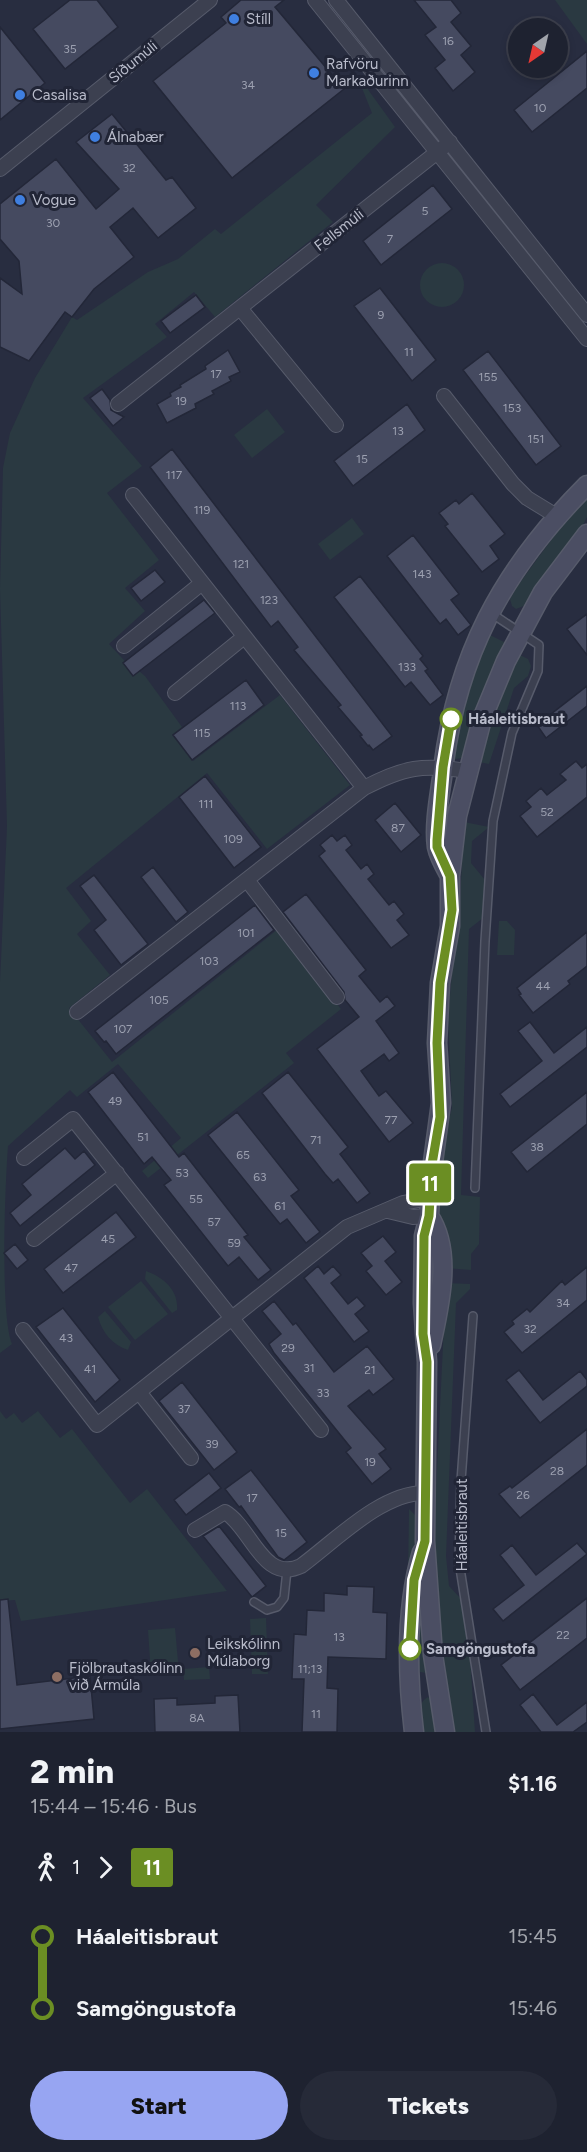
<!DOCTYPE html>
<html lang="en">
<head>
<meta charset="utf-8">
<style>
	:root { --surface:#1e2230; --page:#262a38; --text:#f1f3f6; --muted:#a1a4ab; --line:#3c3f4c; --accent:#97a5f2 }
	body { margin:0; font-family:Figtree,sans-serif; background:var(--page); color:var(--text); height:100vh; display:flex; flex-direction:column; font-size:22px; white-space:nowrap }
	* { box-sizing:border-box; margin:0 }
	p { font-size:20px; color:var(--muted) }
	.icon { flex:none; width:33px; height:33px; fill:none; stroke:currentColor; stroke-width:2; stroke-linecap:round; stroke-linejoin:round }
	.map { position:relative; height:1732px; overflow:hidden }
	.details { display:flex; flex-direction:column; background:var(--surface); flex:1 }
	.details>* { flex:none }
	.badge { padding:0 12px; border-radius:4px; font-size:21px; line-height:39px }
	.needle { width:39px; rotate:214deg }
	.tools { position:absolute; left:508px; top:18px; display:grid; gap:12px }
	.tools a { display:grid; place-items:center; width:60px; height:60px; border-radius:50%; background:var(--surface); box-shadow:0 3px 9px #0003,0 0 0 2px var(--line); font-size:30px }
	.map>.badge { position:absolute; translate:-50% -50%; box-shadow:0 0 0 3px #fff }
	.legs { display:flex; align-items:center; gap:9px; height:66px; padding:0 30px; font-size:20px }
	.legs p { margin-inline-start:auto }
	.headline { display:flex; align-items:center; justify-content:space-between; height:102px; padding:0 30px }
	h1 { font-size:33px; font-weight:800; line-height:45px }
	.primary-button { display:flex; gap:12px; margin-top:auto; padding:12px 30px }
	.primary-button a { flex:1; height:69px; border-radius:36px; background:var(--accent); color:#111; font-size:24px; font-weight:800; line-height:69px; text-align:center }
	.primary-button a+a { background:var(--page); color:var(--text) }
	ul { padding:0 30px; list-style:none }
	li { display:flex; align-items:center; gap:21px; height:72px; font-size:22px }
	li i { display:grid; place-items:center; width:9px; height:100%; margin:0 8px; background:currentColor }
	li i::after { content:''; width:15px; height:15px; margin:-8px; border:4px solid; border-radius:50%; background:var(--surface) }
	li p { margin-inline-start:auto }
	li:first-child i { background:linear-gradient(#0000 50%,currentColor 0) }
	li:last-child i { background:linear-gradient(currentColor 50%,#0000 0) }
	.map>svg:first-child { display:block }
	.green { fill:#2a3941 }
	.building { fill:#454a60; stroke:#232738; stroke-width:1.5 }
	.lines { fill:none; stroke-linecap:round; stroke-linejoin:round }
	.lane-casing { stroke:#575b6b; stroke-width:10 }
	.street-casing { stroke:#575b6b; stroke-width:16 }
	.secondary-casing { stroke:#575b6b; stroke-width:21 }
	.lane { stroke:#3c4050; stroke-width:7 }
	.street { stroke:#3c4050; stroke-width:14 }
	.secondary { stroke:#4b4e63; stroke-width:18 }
	.line-1-casing { stroke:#fff; stroke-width:14 }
	.line-1 { stroke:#6b8e23; stroke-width:9 }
	.shop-dot { fill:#3f7fe0; stroke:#212536; stroke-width:2 }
	.stop-1-dot { fill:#fff; stroke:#6b8e23; stroke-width:3 }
	.education-dot { fill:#8d6e63; stroke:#212536; stroke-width:2 }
	.labels { text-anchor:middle; stroke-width:6; stroke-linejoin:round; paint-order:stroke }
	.number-label { font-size:12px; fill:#9ca0b0 }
	.poi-label { font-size:15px; fill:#b9bccb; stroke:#212536; text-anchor:start }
	.street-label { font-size:15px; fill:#b9bccb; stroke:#212536 }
	.stop-label { font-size:15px; font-weight:bold; fill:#b9bccb; stroke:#212536; text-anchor:start }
</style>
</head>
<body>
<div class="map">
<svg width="587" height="1732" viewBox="0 0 587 1732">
	<rect width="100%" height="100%" fill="#282d40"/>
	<!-- green -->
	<path class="green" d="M555 0H587V44Z
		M364 84 395 127 316 205 333 222 215 317 194 292 155 324 167 337 83 398 142 466 107 493 159 560 125 588 145 611 109 644 135 672 139 671 145 676 182 727 172 735 193 761 280 695 350 785 267 849 207 773 66 888 91 921 77 934 110 975 69 1008 112 1062 278 929 341 1009 286 1053 294 1063 148 1178 142 1171 181 1138 118 1064 77 1097 70 1090 8 1146C5 1186 0 1314 12 1344L0 1353V982L7 826 0 589 3 468 10 433 35 378 72 317 77 320 148 272 178 259 215 229 221 234 372 113 362 88Z
		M420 285a22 22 0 1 1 44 0a22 22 0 1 1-44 0Z
		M267 409 285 432 252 458 234 435Z
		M587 495V517L579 533 526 605 516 609 512 606 510 599 516 588 565 521Z
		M352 518 364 534 330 560 318 544Z
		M490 635 504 642V651L465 758 454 759 450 754 472 664Z
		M520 655 528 659 531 666 528 676 514 688 489 764 474 761 514 657Z
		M464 822 489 827 472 841 471 863 485 880 483 918 469 929 461 1195 480 1197 479 1244 471 1254V1270L445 1268 436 1214 441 1149 452 1108 448 1017 453 963 458 941Z
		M499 921H507L515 930 514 955H497Z
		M146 1271C163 1277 179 1290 177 1310L172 1313 145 1279Z
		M141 1281 168 1314 135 1340 108 1307Z
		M446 1283 470 1284V1289L456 1303 446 1556 449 1586 463 1601 469 1642 475 1732H451L438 1648 434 1532Z
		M105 1311 131 1342 128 1350C112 1345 102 1332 98 1317Z
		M0 1411 6 1419 14 1413 22 1423 38 1411 60 1438 72 1429 130 1503 147 1489 227 1591 21 1621 15 1600 0 1601Z
		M409 1509 417 1517V1550L408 1579Z
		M423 1593 430 1668 426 1673 420 1672 414 1619Z
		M266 1618 268 1674H252L250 1619Z
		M175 1628 179 1673 151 1675 148 1630Z
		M209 1667 210 1679 184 1680 183 1669Z
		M428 1697 433 1701 439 1732H422C421 1720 415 1704 428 1697Z"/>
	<!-- building -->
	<path class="building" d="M70 0H97L118 27 65 69 33 29Z
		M241 0H284L275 7 344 89 232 178 153 81 226 23 221 17Z
		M414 0H451L461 13 451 22 471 46 461 55 475 72 453 91 435 68 445 60 425 35 436 27Z
		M0 27 45 83 0 120Z
		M587 51V88L532 132 514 110Z
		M112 114 166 180 172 177 196 208 158 238 133 208 110 227 134 257 94 289 72 317 65 312 29 361 0 347V278L22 294 19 261 0 239V204L56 159 96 209 119 189 76 142Z
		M433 185 452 209 381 265 363 241Z
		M380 288 436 360 412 381 354 306Z
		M196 295 205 307 170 333 161 321Z
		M228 350 240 372 229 377 231 381 212 391 214 394 195 404 196 408 167 423 157 404 171 396 170 393 181 387 180 385 206 369 205 366Z
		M488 351 561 446 536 465 463 370Z
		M102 389 110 400 111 410 124 417 113 426 90 398Z
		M407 404 425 430 353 486 334 461Z
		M172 449 392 736 373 750 369 745 368 746 360 736 362 735 338 707 341 705 294 650 298 647 278 621 271 627 150 467Z
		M472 493 505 534 490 546 499 559 482 572 445 526 448 524 439 513 456 500 459 504Z
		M413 535 459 594 451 600 471 625 458 635 446 619 440 624 387 556Z
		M155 570 165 582 141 601 131 588Z
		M360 576 423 656 420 659 428 669 425 671 443 695 430 705 411 682 405 687 334 597Z
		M204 600 215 613 133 676 123 663Z
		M587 614V655L567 629Z
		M246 680 264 705 192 760 173 735Z
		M587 686V706L546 738 537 725Z
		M576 761 582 768 587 764V797L537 837 520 816 531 807 526 801 541 788 547 795 566 780 560 774Z
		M205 776 261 847 234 868 179 797Z
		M395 803 421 835 401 852 375 820Z
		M332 835 337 841 345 835 352 845 346 850 361 869 367 864 374 874 368 879 389 905 394 901 404 914 397 920 409 935 391 948 319 856 325 851 320 845Z
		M153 867 188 912 176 922 141 877Z
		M94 875 148 944 121 965 94 930 106 920 80 886Z
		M306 894 366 970 359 976 380 1002 387 996 395 1006 376 1021 399 1053 389 1061 384 1054 361 1071 379 1096 386 1091 413 1123 389 1142 317 1049 359 1017 345 1000 344 992 283 912Z
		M255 905 274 930 116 1054 106 1041 104 1042 95 1031Z
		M587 932V966L568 981 570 984 533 1013 519 995 521 994 517 988Z
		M530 1022 554 1053 587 1027V1047L510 1107 500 1094 542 1061 518 1031Z
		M113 1072 179 1157 184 1153 248 1235 244 1237 271 1270 258 1280 239 1257 228 1266 164 1185 171 1180 152 1157 144 1164 88 1092Z
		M288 1072 348 1147 340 1154 370 1193 357 1203 338 1179 333 1183 325 1174 262 1093Z
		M587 1092V1124L527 1172 511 1152Z
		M237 1112 299 1190 291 1196 320 1232 306 1243 287 1219 280 1224 208 1135Z
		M65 1148 75 1159 84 1151 95 1165 20 1226 10 1213 31 1195 22 1184Z
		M116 1212 136 1237 63 1293 44 1269Z
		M383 1236 396 1252 385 1261 402 1282 386 1295 366 1271 372 1266 361 1253Z
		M15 1244 28 1260 17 1269 4 1253Z
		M318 1266 324 1274 333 1266 341 1275 331 1283 348 1304 357 1297 365 1306 355 1314 369 1331 354 1342 304 1278Z
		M587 1267V1300L522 1353 504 1332 514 1324 512 1321 527 1309 530 1312 562 1281 565 1285Z
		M274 1301 293 1325 296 1323 334 1372 367 1346 394 1379 373 1395 369 1390 348 1406 386 1449 379 1454 391 1469 372 1484 346 1452 351 1448 274 1353 269 1344 281 1334 262 1311Z
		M63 1308 120 1380 95 1402 36 1327Z
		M519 1370 543 1400 580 1371 587 1380V1386L540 1423 506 1380Z
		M182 1382 237 1452 214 1470 159 1401Z
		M587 1429V1465L520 1518 499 1494 510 1486 512 1488Z
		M251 1470 307 1542 284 1560 278 1557 241 1506 239 1507 225 1489Z
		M209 1473 221 1488 186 1515 174 1500Z
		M219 1526 266 1586 252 1597 203 1536Z
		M577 1543 587 1554 503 1621 493 1609 524 1585 500 1555 512 1545 536 1575Z
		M347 1586 374 1587 373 1612 387 1613 386 1659 328 1657 327 1688 338 1689 337 1732H302L304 1679H292L294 1634 306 1635 307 1610 324 1611V1593L347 1595Z
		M587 1598V1638L520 1690 501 1665Z
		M8 1599 17 1685 90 1676 94 1719 0 1729V1600Z
		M533 1694 557 1725 587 1702V1722L573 1732H541L520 1705Z
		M238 1695 240 1732H155L154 1699 177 1698V1705L215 1703V1696Z"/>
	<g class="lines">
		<!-- lane casing -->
		<g class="lane-casing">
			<path id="lane" d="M475 1188 485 941 493 821 512 733 538 671 539 645 491 613
				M473 1316 461 1481 459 1562 486 1732
				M254 1602 267 1610 277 1607 284 1598 287 1570"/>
		</g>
		<!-- street casing -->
		<g class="street-casing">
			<path id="street" d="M315 0 587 339
				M336 0 587 315
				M0 169 210 0
				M240 308 336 425
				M444 396 513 484 527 498 558 517
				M118 404 450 142
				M133 495 364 788
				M124 646 202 583
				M175 693 244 637
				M247 880 337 997
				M77 1012 364 788C404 767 423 764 467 771
				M24 1158 73 1119 321 1430
				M388 1211 413 1217 429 1216
				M34 1239 117 1173
				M23 1330 97 1425 347 1227 403 1203 429 1198
				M139 1392 191 1458
				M195 1530 225 1512C251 1527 263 1584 301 1566 335 1541 381 1493 424 1493"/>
		</g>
		<!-- secondary casing -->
		<g class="secondary-casing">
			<path id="secondary" d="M450 876C445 867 439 857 437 847 434 826 439 799 442 778 455 658 501 571 587 485
				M429 1216C453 1252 439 1307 431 1345
				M414 1732C407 1673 405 1609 422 1552
				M445 1732 433 1655 425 1541 427 1362 423 1303 424 1236 429 1216 431 1177 441 1103 437 1043 440 983 450 926V876L457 816 482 719 506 661 543 592 587 534"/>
		</g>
		<!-- lane -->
		<use href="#lane" class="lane"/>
		<!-- street -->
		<use href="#street" class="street"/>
		<!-- secondary -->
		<use href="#secondary" class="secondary"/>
	</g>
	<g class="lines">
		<!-- line-1 casing -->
		<g class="line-1-casing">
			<path id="line-1" d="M410 1649 414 1580 425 1541 427 1362 423 1334 424 1236 429 1216 432 1164 440 1117 437 1043 440 983 452 910 450 876 437 847V840L443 767 451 719"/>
		</g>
		<!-- line-1 -->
		<use href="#line-1" class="line-1"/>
	</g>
	<!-- markers -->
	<g class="shop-dot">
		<circle cx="234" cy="19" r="6"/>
		<circle cx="314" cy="73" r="6"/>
		<circle cx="20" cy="95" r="6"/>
		<circle cx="95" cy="137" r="6"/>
		<circle cx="20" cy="200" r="6"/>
	</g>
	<g class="stop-1-dot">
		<circle cx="451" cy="719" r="10"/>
		<circle cx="410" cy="1649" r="10"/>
	</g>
	<g class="education-dot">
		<circle cx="195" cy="1653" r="6"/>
		<circle cx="57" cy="1677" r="6"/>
	</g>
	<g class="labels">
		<!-- number labels -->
		<g class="number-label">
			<text x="448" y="45">16</text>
			<text x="70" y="53">35</text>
			<text x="248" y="89">34</text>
			<text x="540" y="112">10</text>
			<text x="129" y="172">32</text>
			<text x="425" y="215">5</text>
			<text x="53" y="227">30</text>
			<text x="390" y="243">7</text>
			<text x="381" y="319">9</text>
			<text x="409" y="356">11</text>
			<text x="216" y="378">17</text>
			<text x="488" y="381">155</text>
			<text x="181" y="405">19</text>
			<text x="512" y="412">153</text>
			<text x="398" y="435">13</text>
			<text x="536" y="443">151</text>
			<text x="362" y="463">15</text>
			<text x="174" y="479">117</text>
			<text x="202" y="514">119</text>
			<text x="241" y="568">121</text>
			<text x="422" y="578">143</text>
			<text x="269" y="604">123</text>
			<text x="407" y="671">133</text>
			<text x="238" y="710">113</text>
			<text x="202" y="737">115</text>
			<text x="206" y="808">111</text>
			<text x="547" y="816">52</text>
			<text x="398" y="832">87</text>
			<text x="233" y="843">109</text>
			<text x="246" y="937">101</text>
			<text x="209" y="965">103</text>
			<text x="543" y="990">44</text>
			<text x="159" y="1004">105</text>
			<text x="123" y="1033">107</text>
			<text x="115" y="1105">49</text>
			<text x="391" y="1124">77</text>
			<text x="143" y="1141">51</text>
			<text x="316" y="1144">71</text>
			<text x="537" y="1151">38</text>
			<text x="243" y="1159">65</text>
			<text x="182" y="1177">53</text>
			<text x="260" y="1181">63</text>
			<text x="196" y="1203">55</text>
			<text x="280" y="1210">61</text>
			<text x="214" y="1226">57</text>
			<text x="108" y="1243">45</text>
			<text x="234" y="1247">59</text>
			<text x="71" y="1272">47</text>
			<text x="563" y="1307">34</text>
			<text x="530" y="1333">32</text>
			<text x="66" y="1342">43</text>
			<text x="288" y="1352">29</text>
			<text x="309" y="1372">31</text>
			<text x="90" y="1373">41</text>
			<text x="370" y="1374">21</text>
			<text x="323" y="1397">33</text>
			<text x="184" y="1413">37</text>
			<text x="212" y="1448">39</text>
			<text x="370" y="1466">19</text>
			<text x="557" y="1475">28</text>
			<text x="523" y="1499">26</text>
			<text x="252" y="1502">17</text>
			<text x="281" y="1537">15</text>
			<text x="563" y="1639">22</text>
			<text x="339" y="1641">13</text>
			<text x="310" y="1673">11;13</text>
			<text x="316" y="1718">11</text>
			<text x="197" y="1722">8A</text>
		</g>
		<!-- poi labels -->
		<g class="poi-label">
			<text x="246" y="24">Stíll</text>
			<text x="326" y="69">Rafvöru<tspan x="326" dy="17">Markaðurinn</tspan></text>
			<text x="32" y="100">Casalisa</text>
			<text x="107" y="142">Álnabær</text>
			<text x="32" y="205">Vogue</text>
			<text x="207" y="1649">Leikskólinn<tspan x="207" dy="17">Múlaborg</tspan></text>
			<text x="69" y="1673">Fjölbrautaskólinn<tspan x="69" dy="17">við Ármúla</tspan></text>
		</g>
		<!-- street labels -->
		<g class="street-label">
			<text transform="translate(133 62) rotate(-39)" y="5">Síðumúli</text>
			<text transform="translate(339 230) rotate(-38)" y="5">Fellsmúli</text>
			<text transform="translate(462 1525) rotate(-90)" y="5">Háaleitisbraut</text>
		</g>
		<!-- stop labels -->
		<g class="stop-label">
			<text x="468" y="724">Háaleitisbraut</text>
			<text x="426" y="1654">Samgöngustofa</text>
		</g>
	</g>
</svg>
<div class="tools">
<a><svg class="needle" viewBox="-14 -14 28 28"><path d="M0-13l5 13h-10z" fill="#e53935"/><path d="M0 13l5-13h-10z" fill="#a1a4ab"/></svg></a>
</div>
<b class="badge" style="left:430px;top:1183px;background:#6b8e23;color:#fff">11</b>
</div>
<section class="details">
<div class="headline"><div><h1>2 min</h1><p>15:44 – 15:46 · Bus</p></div><b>$1.16</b></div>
<div class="legs"><svg class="icon" aria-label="walk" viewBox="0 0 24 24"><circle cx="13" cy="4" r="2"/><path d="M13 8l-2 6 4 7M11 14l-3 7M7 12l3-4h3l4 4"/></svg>1<svg class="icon" aria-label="forward" viewBox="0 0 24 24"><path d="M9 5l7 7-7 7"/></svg><b class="badge" style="background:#6b8e23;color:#fff">11</b></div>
<ul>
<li><i style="color:#6b8e23"></i><b>Háaleitisbraut</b><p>15:45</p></li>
<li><i style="color:#6b8e23"></i><b>Samgöngustofa</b><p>15:46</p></li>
</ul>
<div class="primary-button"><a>Start</a><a>Tickets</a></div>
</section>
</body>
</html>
